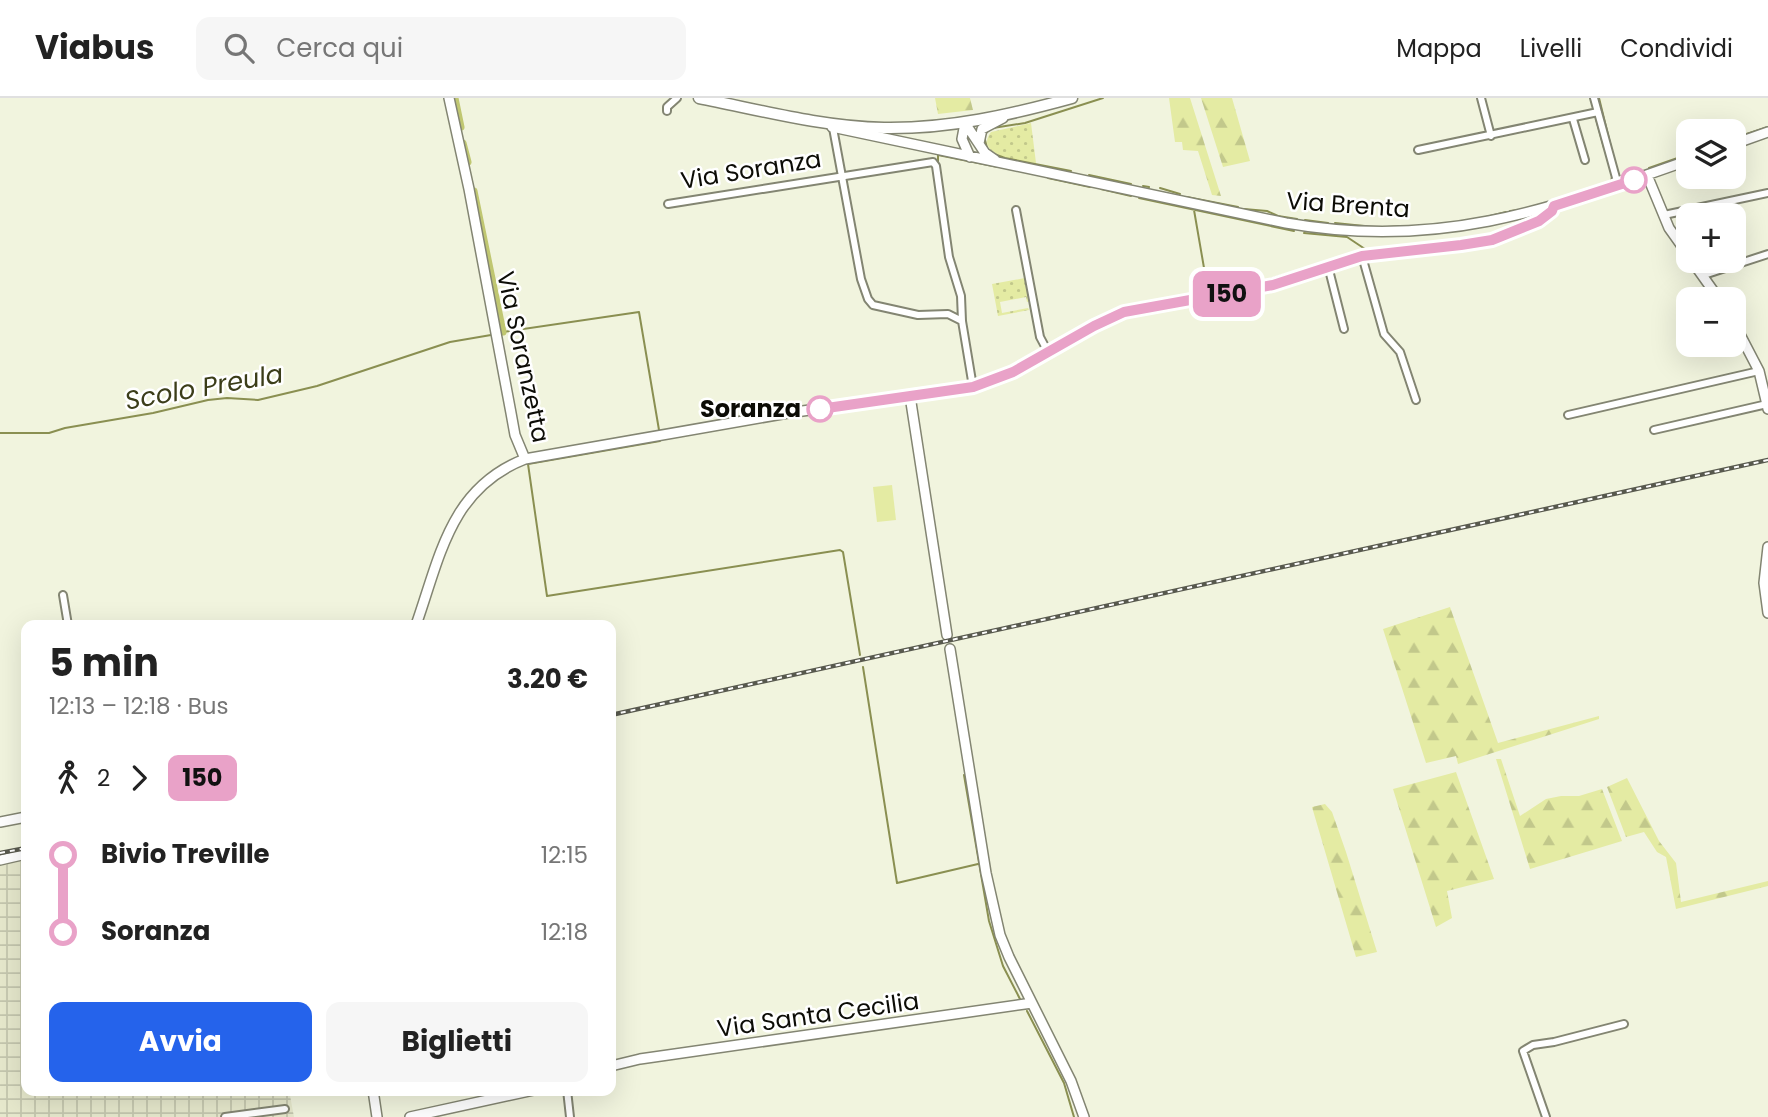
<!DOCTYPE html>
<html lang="it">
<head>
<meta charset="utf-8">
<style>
	:root { --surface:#fff; --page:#f6f6f6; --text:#222; --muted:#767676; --line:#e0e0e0; --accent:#2563eb }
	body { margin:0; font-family:Poppins,sans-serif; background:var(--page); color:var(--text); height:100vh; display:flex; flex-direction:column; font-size:26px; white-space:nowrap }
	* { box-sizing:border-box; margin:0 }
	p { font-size:23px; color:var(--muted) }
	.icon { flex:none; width:38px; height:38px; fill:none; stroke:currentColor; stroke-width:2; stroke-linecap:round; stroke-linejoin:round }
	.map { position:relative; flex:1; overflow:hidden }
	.drawer { position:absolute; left:21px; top:522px; width:595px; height:476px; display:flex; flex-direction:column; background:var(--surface); border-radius:14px; box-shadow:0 7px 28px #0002 }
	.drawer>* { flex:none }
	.badge { padding:0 14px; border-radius:10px; font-size:24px; line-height:46px }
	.fabs { position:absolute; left:1676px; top:21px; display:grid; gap:14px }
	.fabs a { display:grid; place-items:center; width:70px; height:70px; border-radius:14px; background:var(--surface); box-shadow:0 7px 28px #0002; font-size:35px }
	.map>.badge { position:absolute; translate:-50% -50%; box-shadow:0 0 0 4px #fff }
	.legs { display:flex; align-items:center; gap:10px; height:77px; padding:0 28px; font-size:23px }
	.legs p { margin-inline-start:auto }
	.headline { display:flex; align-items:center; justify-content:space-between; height:119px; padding:0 28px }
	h1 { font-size:38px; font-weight:700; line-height:52px }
	.action { display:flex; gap:14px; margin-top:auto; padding:14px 28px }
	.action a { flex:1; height:80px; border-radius:14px; background:var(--accent); color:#fff; font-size:28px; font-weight:700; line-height:80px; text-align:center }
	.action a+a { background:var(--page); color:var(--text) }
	ul { padding:0 28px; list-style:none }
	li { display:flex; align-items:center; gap:24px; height:77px; font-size:26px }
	li i { display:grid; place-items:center; width:10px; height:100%; margin:0 9px; background:currentColor }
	li i::after { content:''; width:18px; height:18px; margin:-9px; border:5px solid; border-radius:50%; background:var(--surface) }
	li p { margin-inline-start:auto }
	li:first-child i { background:linear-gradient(#0000 50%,currentColor 0) }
	li:last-child i { background:linear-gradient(currentColor 50%,#0000 0) }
	header { display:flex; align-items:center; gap:42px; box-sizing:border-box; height:98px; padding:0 35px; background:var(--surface); border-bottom:2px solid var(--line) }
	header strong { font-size:33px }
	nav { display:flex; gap:38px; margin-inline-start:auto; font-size:24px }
	.search { width:490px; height:63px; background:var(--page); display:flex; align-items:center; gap:18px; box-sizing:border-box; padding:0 24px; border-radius:14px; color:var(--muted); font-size:26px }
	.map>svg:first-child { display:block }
	.industrial { fill:url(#industrial-grid) }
	.grass { fill:url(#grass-dots) }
	.forest { fill:url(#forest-firs) }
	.pitch { fill:#e4eba3 }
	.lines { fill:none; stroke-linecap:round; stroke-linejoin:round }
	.stream { stroke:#8a8f51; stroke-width:2 }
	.canal { stroke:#c0c771; stroke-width:7 }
	.street-casing { stroke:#838572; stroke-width:10 }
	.secondary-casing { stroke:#838572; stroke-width:12 }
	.primary-casing { stroke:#838572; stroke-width:13 }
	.street { stroke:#fff; stroke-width:6 }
	.secondary { stroke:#fff; stroke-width:9 }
	.primary { stroke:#fff; stroke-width:10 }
	.rail-casing { stroke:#58594e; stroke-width:4.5 }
	.rail { stroke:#fff; stroke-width:2; stroke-dasharray:5; stroke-linecap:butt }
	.line-1-casing { stroke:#fff; stroke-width:16 }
	.line-1 { stroke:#e9a2c8; stroke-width:10 }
	.stop-1-dot { fill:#fff; stroke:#e9a2c8; stroke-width:3.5 }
	.labels { text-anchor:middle; stroke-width:5; stroke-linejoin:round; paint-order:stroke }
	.street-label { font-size:24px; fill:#0c0c06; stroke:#fff }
	.stop-label { font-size:24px; font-weight:bold; fill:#0c0c06; stroke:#fff; text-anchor:end }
	.water-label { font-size:26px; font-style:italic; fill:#3b3d19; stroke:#fff }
</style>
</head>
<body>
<header>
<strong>Viabus</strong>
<div class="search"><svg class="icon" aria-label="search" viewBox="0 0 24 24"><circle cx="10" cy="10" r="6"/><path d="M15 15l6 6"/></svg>Cerca qui</div>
<nav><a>Mappa</a><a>Livelli</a><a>Condividi</a></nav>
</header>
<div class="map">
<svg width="1768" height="1019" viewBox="0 0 1768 1019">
	<defs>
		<pattern id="industrial-grid" width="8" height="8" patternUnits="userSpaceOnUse" patternTransform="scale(1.75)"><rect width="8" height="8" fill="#e6e8cc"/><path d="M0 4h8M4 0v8" fill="none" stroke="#c4c6ae"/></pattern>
		<pattern id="grass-dots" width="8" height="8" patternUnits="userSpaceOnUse" patternTransform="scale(1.75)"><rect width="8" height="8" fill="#e4eba3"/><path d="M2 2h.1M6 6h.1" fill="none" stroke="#c2c88b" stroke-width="1.8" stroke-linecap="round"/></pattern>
		<pattern id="forest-firs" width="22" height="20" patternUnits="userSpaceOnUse" patternTransform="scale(1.75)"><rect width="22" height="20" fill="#e4eba3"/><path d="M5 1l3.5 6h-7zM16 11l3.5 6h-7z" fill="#c2c88b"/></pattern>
	</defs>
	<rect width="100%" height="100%" fill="#f1f4de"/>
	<!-- industrial -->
	<path class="industrial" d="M26 762V992H289L294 1019H0V768Z"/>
	<!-- grass -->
	<path class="grass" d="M1031 25 1036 65C1021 63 973 58 991 34Z
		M1025 180 1030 203 1027 204 1026 199 1000 204 1002 215 1028 210 1029 212 998 218 992 186Z"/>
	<!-- forest -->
	<path class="forest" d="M935 0H970L973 12 938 16Z
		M1169 0H1190L1221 98 1212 97 1198 53 1183 52 1182 44H1175Z
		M1201 0H1232L1250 63 1223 69Z
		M1450 509 1498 645 1599 618V621L1458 666 1456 658 1426 665 1383 531Z
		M1496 661H1501L1520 718 1546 701 1561 698H1579L1602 691 1622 743 1530 771Z
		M1456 674 1494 781 1447 793 1452 820 1436 829 1393 691Z
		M1627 680 1659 743 1676 765 1681 804 1768 783V788L1676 811 1666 759 1657 754 1644 734 1626 739 1607 689Z
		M1325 706 1332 714 1346 754 1377 854 1356 859 1312 709Z"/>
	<!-- pitch -->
	<path class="pitch" d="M892 387 896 422 877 424 873 389Z"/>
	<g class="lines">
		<!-- stream -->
		<path class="stream" d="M1599 0 1611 49
			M1596 21 1604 50
			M993 30 1025 25 1103 0
			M1734 40 1768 29
			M987 50 984 38 988 33
			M994 56 1005 60 1071 73
			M938 65V57L998 69
			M1649 70 1689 56
			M1089 77 1131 86
			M1048 80 1090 89
			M1143 88 1149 89
			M1160 90 1180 96
			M1101 91 1131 98
			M1570 98 1611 83 1612 79
			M1187 99 1238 109
			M1139 100 1294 133
			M944 105 948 131
			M1244 111 1267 113 1278 118 1297 121
			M1194 112 1208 193
			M1510 113 1519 112
			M1486 119 1506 114
			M1305 122 1328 125
			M1335 125 1364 128
			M1388 129 1402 128
			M1304 135 1347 139 1365 151
			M1445 144 1502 134
			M1255 186 1362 152 1419 147
			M1158 202 1246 187
			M503 234 639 214 659 332
			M1058 242 1118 210 1150 204
			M1000 274 1039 253
			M0 335H49L65 330 153 315 208 302 227 300 258 302 317 288 450 244 491 237
			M660 343 528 366 547 498 840 452 843 454 860 557
			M863 569 897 785 978 766
			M964 677 989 823 1003 868 1021 903
			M1027 913 1064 985 1074 1019"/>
		<!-- canal -->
		<path class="canal" d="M455 0 461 29
			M463 45 468 64
			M474 93 503 234"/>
		<!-- street casing -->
		<g class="street-casing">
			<path id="street" d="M1481 0 1491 38
				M1594 0 1618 87
				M667 13V9L677 0
				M1573 21 1585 62
				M833 30 861 181 868 201 873 207 918 217 948 216 962 223 973 289
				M1418 52 1598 14
				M668 106 933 64 936 68 949 159 961 198 962 223
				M1016 112 1040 239 1048 254
				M1664 117 1768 95
				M1362 158 1384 236 1400 254 1416 302
				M1328 168 1344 231
				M1704 177 1768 156
				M1568 317 1759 273
				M1654 332 1767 306
				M63 497 68 527
				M567 992 570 1019
				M225 1019 285 1011
				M1546 1019 1523 953 1533 947 1554 944 1624 926"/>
		</g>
		<!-- secondary casing -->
		<g class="secondary-casing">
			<path id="secondary" d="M449 0 469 91 511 315 515 337 525 361
				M965 25 985 55 995 62
				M965 25 962 41 970 59
				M832 29 1286 125C1439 152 1548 112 1689 62
				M979 45 982 31 1003 20
				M1734 46 1768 34
				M1647 77 1669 130 1689 158
				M1692 163 1719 201
				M1734 225 1759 273 1768 311
				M910 298 947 537
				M1768 449 1764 485 1768 515
				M416 527C440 459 450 390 525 361L788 315 970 290 1013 274 1094 228 1124 214 1273 187 1362 158 1461 147 1492 142 1539 123 1552 113 1554 108
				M950 551 986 775 1000 837 1009 859 1071 983 1084 1019
				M0 724 26 719
				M0 762 26 756
				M611 968 640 961 1032 905
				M373 992 377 1019
				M410 1019 534 992"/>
		</g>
		<!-- primary casing -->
		<g class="primary-casing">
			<path id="primary" d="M699 0C760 12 822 29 884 30 949 31 1010 17 1072 0"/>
		</g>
		<!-- street -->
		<use href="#street" class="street"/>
		<!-- secondary -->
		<use href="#secondary" class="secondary"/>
		<!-- primary -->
		<use href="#primary" class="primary"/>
		<!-- rail casing -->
		<g class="rail-casing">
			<path id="rail" d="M611 617 1768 362
				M0 755 26 750"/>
		</g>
		<!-- rail -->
		<use href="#rail" class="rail"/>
	</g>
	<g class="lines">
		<!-- line-1 casing -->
		<g class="line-1-casing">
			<path id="line-1" d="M820 311 973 289 1013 274 1094 228 1124 214 1273 187 1362 158 1461 147 1492 142 1539 123 1552 113 1554 108 1634 82"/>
		</g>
		<!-- line-1 -->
		<use href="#line-1" class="line-1"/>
	</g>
	<!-- markers -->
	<g class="stop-1-dot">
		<circle cx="1634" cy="82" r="12"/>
		<circle cx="820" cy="311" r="12"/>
	</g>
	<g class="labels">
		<!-- street labels -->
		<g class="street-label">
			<text transform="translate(751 72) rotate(-9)" y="8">Via Soranza</text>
			<text transform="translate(1348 107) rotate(4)" y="8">Via Brenta</text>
			<text transform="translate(523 259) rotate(78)" y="8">Via Soranzetta</text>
			<text transform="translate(818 917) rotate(-8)" y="8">Via Santa Cecilia</text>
		</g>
		<!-- stop labels -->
		<g class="stop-label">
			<text x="801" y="319">Soranza</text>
		</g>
		<!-- water labels -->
		<g class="water-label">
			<text transform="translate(204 289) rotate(-10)" y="9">Scolo Preula</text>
		</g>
	</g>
</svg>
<div class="fabs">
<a><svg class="icon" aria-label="layers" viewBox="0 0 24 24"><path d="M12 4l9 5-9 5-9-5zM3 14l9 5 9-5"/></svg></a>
<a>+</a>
<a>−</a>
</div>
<b class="badge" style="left:1227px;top:196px;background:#e9a2c8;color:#111">150</b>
<section class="drawer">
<div class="headline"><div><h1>5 min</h1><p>12:13 – 12:18 · Bus</p></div><b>3.20 €</b></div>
<div class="legs"><svg class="icon" aria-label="walk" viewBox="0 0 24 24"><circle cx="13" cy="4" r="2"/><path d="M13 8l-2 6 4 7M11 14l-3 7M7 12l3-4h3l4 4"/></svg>2<svg class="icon" aria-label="forward" viewBox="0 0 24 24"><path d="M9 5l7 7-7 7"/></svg><b class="badge" style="background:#e9a2c8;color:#111">150</b></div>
<ul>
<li><i style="color:#e9a2c8"></i><b>Bivio Treville</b><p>12:15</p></li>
<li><i style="color:#e9a2c8"></i><b>Soranza</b><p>12:18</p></li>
</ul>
<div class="action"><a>Avvia</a><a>Biglietti</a></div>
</section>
</div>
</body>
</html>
